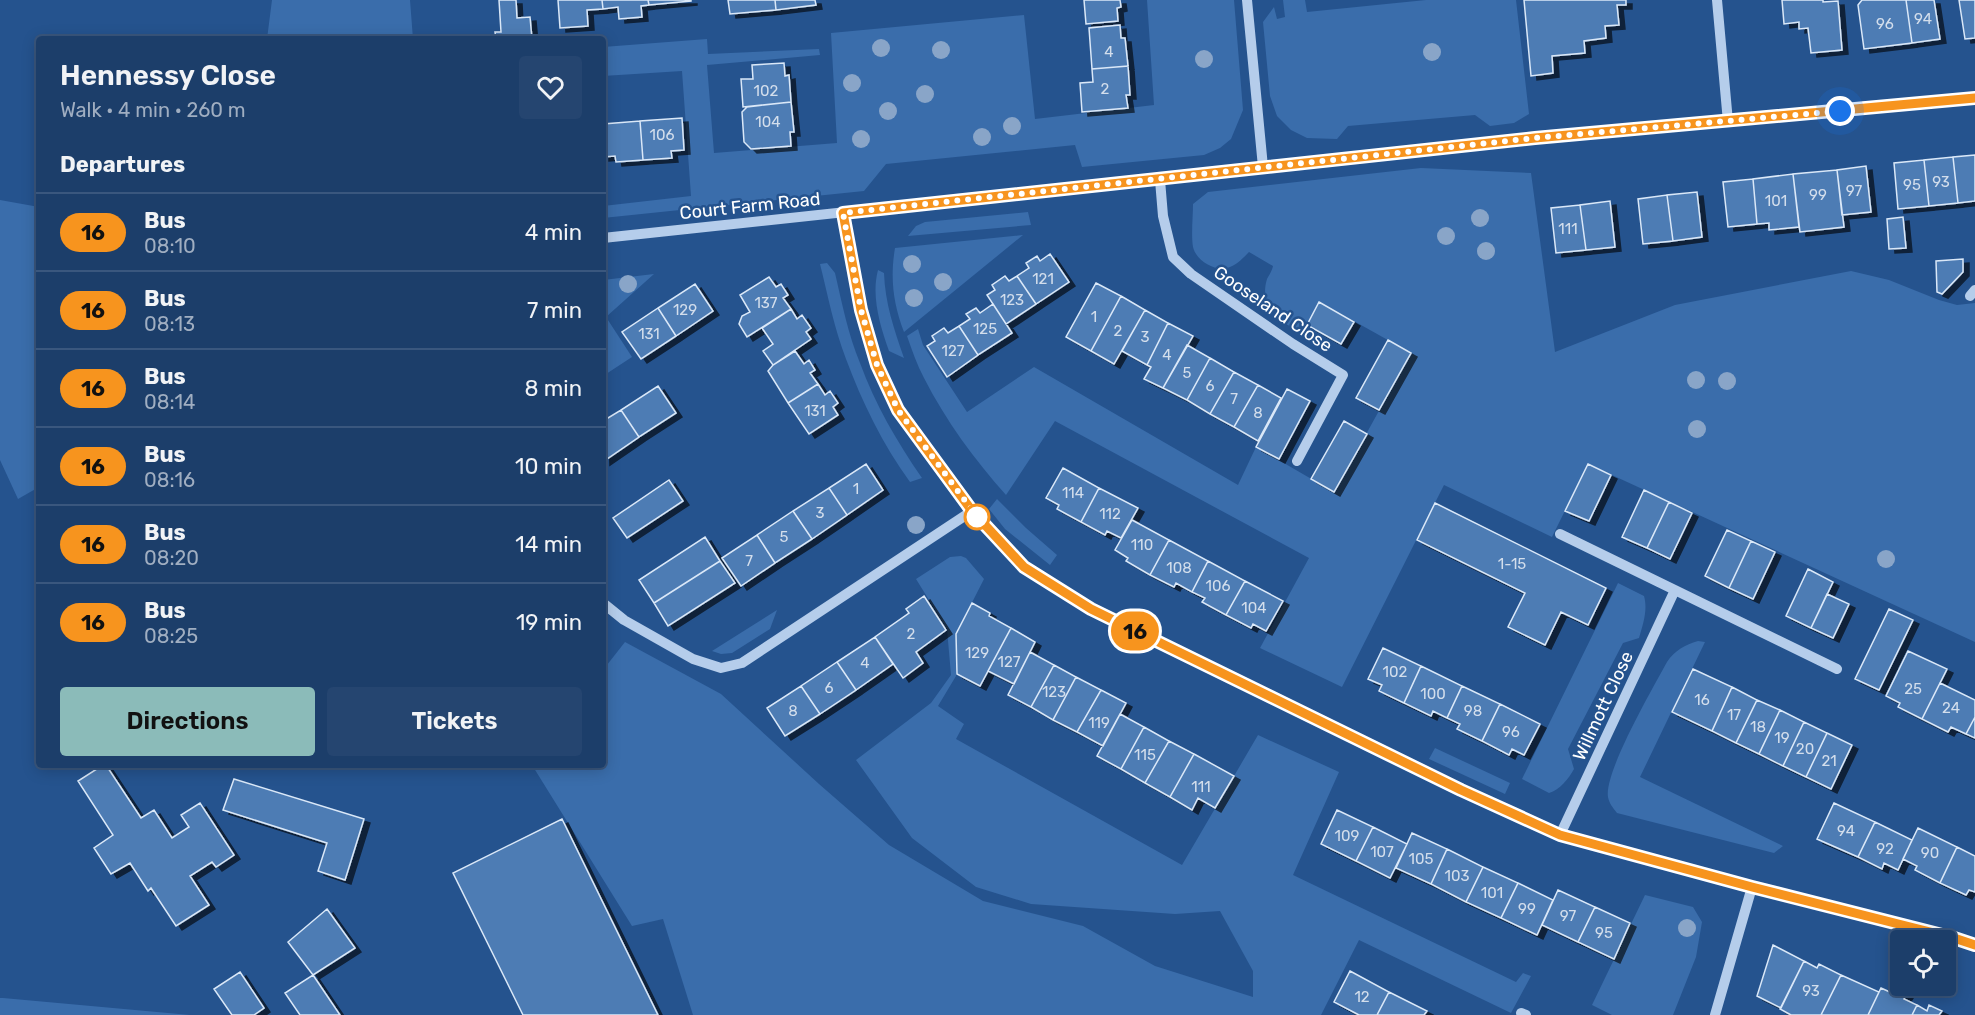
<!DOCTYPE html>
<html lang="en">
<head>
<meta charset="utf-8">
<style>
	:root { --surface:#1c3e6a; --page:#254570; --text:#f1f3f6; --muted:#a0aec1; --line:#3a577e; --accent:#8bbbb9 }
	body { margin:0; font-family:Rubik,sans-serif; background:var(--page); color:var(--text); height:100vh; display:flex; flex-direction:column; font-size:22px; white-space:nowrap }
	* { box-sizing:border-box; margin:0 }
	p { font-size:20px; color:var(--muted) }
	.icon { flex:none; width:33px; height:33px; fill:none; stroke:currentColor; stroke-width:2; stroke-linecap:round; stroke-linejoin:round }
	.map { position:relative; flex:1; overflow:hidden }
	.side { position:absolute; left:36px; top:36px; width:570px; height:732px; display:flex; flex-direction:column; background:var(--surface); border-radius:6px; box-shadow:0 3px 15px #0003,0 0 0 2px var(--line) }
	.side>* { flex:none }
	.badge { padding:0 12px; border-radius:20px; font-size:21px; line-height:39px }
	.buttons { position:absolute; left:1890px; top:930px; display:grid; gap:12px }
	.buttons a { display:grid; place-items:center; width:66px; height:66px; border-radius:6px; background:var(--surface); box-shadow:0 3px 15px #0003,0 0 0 2px var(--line); font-size:30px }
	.you { position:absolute; width:30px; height:30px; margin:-15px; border:4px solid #fff; border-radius:50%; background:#1a73e8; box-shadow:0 0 0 9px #1a73e833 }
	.map>.badge { position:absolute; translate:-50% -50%; box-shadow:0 0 0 3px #fff }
	h2 { padding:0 24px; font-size:22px; line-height:54px }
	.round { display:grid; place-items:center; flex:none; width:63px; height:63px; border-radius:6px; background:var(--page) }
	.summary { display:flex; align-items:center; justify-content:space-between; height:102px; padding:0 24px }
	h1 { font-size:28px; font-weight:600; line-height:45px }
	.cta { display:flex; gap:12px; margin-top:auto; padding:12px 24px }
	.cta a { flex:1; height:69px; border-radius:6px; background:var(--accent); color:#111; font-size:24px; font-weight:600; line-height:69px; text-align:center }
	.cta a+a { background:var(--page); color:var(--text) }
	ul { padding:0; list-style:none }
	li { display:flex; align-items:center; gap:18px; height:78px; padding:0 24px; border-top:2px solid var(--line) }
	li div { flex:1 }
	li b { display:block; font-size:22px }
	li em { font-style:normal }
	li .badge { min-width:66px; font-weight:700; text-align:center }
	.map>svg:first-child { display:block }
	.green { fill:#3a6dab }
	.building { fill:#4e7cb4; stroke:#dae8f8; stroke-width:1.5; filter:url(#shadow) }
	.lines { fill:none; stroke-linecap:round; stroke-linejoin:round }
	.minor { stroke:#b5cdeb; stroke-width:10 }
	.tree { fill:#89a5c8 }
	.line-casing { stroke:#fff; stroke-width:14 }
	.line { stroke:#f7941e; stroke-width:9 }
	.walk { stroke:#fff; stroke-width:6; stroke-dasharray:0 10.8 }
	.stop-dot { fill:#fff; stroke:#f7941e; stroke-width:3 }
	.labels { text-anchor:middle; stroke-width:5; stroke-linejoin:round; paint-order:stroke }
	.number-label { font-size:15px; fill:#d3deec }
	.street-label { font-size:18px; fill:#fff; stroke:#25538e }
</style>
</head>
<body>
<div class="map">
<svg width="1975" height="1015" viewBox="0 0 1975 1015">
	<defs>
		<filter id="shadow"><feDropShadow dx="6" dy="4" stdDeviation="0" flood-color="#0009"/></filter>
	</defs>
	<rect width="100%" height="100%" fill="#25538e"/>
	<!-- green -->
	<path class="green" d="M272 0H410L413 39H267Z
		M1147 0H1234L1243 110 1231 139 1220 148 1204 155 1082 167 1075 145 886 164 864 191 603 218V206L691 196 682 71 603 76V47L707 39 708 54 819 49 820 55 707 65 714 153 837 143 831 33 1024 15 1035 119 1154 105Z
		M1283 0H1305L1307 12 1426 0H1516L1529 114 1514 123 1490 126 1475 115 1348 126 1337 139 1307 138 1291 130 1277 116 1270 96 1263 22 1274 7 1277 19 1285 17Z
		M1421 168 1531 173 1555 352 1675 305 1851 271 1889 280 1939 300 1957 305 1975 303V642L1588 464 1552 537 1444 485 1342 687 1260 648 1309 558 1055 421 1006 495C974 459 946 421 924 378 917 365 912 350 907 336L918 329 923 345 967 412 1034 367 1238 485 1256 447 1334 492 1411 353 1320 302 1307 325 1299 330C1277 322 1259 305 1267 279 1269 275 1272 271 1273 266L1249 252C1243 258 1236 266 1227 268 1213 271 1196 260 1193 247 1191 234 1193 217 1193 204L1208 192Z
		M0 200 39 207V487L18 499 0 460Z
		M1028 212 1031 225 908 236 916 226 925 222Z
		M1023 235 904 332C893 303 890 278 895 248Z
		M827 263 835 273C842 303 848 334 860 363 875 404 897 442 922 478L910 482C883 445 862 402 846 359 834 328 828 296 820 264Z
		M878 270 884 273C885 303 894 329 904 358L889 351C880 326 871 296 878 270Z
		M654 274 606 317 632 357 603 376V280Z
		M997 499 1026 528 1057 555 1050 565 1005 529 989 509Z
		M961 556 966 558 984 579 956 634V676L938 706 964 724 956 739 1182 865 1258 735 1339 772 1293 875 1516 982 1523 973 1531 976 1511 1013 1359 940 1321 1015H693L663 919 632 926 532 765H603V670L625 642 721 694 819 784 889 845 983 901 1083 926 1155 966 1253 997V971L1220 911 1175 914 1031 904 976 887 912 838 856 760 931 703 951 675 947 629 916 579 950 557Z
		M1618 583 1644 596C1648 610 1643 624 1639 638L1623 643 1568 749 1574 769C1569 778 1560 790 1549 793L1522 779Z
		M777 610 770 629 732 653 721 654 712 651Z
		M1698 641 1705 642 1640 777 1783 846 1774 853 1617 813C1613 808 1609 803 1608 797 1604 772 1653 688 1667 662 1675 650 1685 645 1698 641Z
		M1435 748 1510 783 1505 794 1429 759Z
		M1645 895 1693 907 1702 922 1696 957 1673 1015H1612L1592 1005Z
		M0 998H3L190 1015H0Z"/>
	<!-- building -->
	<path class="building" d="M499 0H516L517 18 530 17 532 39H496L495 32H501Z
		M558 0H602L603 9 587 10 588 26 560 28Z
		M602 0H648L649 5 641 6 642 17 619 19 618 7 603 9Z
		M648 0H691V1L649 5Z
		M728 0H775L776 10 730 14Z
		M775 0H815L816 5 776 10Z
		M1084 0H1120L1121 7 1117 8 1118 21 1086 24Z
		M1524 0H1626V5H1617L1619 25 1605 26 1606 38 1584 41 1585 53 1552 56 1553 73 1531 76Z
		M1782 0H1823V2L1838 1 1842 50 1811 53 1808 28 1799 29V22L1784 24Z
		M1862 0H1906L1912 43 1864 49 1858 5Z
		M1906 0H1934L1940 39 1912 43Z
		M1959 0H1975V38L1965 39Z
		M1120 25 1121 38H1125L1128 66 1092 69 1089 28Z
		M784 63 785 76 789 75 791 102 743 107 741 79H753L752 65Z
		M1128 66 1130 95H1126L1128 108 1082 112 1080 83 1093 82 1092 69Z
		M791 102 794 132H790L791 146 751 149 744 142 742 112 747 107Z
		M682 118 684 150 671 151 672 158 643 160 640 121Z
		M640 121 643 160 616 162 615 156 603 157V124Z
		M1975 155V201L1958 203 1953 157Z
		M1953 157 1958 203 1929 206 1924 160Z
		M1924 160 1929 206 1898 209 1894 163Z
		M1866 166 1871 212 1842 215 1837 170Z
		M1837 170 1844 227 1800 232 1793 174Z
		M1793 174 1799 227 1769 230V223L1757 224 1753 179Z
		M1753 179 1757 224 1728 227 1723 182Z
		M1697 192 1702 237 1673 241 1667 195Z
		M1667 195 1673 241 1643 244 1638 199Z
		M1610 201 1615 247 1586 250 1580 205Z
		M1580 205 1586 250 1556 253 1551 208Z
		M1903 217 1906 248 1889 249 1887 219Z
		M1050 254 1069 282 1036 304 1017 276 1029 268 1026 263 1037 256 1040 261Z
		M1963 259V272L1942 294 1937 292 1936 261Z
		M1005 276 1009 281 1017 276 1036 304 1006 324 987 295 995 290 992 285Z
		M769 277 776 287 781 284 788 295 783 298 791 309 747 337 739 324 742 316 750 312 740 295Z
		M1096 283 1121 296 1091 351 1066 337Z
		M695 284 713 311 676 336 658 308Z
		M1121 296 1145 310 1114 364 1091 351Z
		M1319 302 1354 322 1341 344 1307 325Z
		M993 304 1012 333 978 355 959 326 970 319 966 314 976 308 980 313Z
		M658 308 676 336 641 359 622 332Z
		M791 309 797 319 802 315 811 328 806 332 811 339 773 365 763 351 773 344 762 328Z
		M1145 310 1168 323 1147 365 1122 351Z
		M1168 323 1193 336 1163 388 1144 379 1151 367 1147 365Z
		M959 326 978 355 947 377 927 346 935 341 932 336 944 328 948 333Z
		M1388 340 1411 353 1379 410 1356 398Z
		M1187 345 1210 358 1187 400 1163 388Z
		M795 351 804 364 809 360 815 370 810 373 818 384 788 403 768 371 773 365Z
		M1210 358 1234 372 1210 414 1187 400Z
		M1234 372 1258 385 1234 427 1210 414Z
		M818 384 825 395 830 391 838 403 833 407 838 415 809 434 788 403Z
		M1258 385 1281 398 1258 441 1234 427Z
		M658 386 676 413 639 437 621 410Z
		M1287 389 1310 401 1279 459 1256 447Z
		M621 410 639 437 604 461 603 421Z
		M1344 421 1367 434 1334 492 1311 479Z
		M866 464 883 490 847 515 829 488Z
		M1588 464 1611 475 1589 521 1565 511Z
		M1063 468 1099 488 1081 522 1057 509 1059 505 1046 498Z
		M669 480 683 501 627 538 613 518Z
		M829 488 847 515 812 539 793 511Z
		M1099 488 1138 508 1121 538 1107 531 1105 535 1081 522Z
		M1644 490 1669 502 1647 548 1622 537Z
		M1669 502 1692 513 1670 559 1647 548Z
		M1435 503 1606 588 1588 625 1561 612 1545 645 1508 627 1525 593 1417 540Z
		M793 511 812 539 775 563 757 535Z
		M1132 520 1169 540 1150 575 1126 561 1128 558 1115 550Z
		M1727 530 1751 541 1729 588 1705 576Z
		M757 535 775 563 741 586 722 558Z
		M705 537 720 561 654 603 639 580Z
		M1169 540 1208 561 1192 592 1176 583 1174 587 1150 575Z
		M1751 541 1775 552 1753 599 1729 588Z
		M720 561 735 583 668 626 654 603Z
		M1208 561 1245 581 1226 615 1202 602 1205 598 1192 592Z
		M1808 569 1833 582 1811 628 1786 616Z
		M1245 581 1283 601 1266 631 1253 624 1251 628 1226 615Z
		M1827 594 1849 604 1833 638 1811 628Z
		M924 596 946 630 916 652 923 663 903 678 875 637 909 613 906 609Z
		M972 603 990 613 989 616 1011 628 980 686 957 674 956 634Z
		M1889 609 1913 620 1879 690 1855 679Z
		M1011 628 1035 642 1014 684 988 671Z
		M875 637 893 664 856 690 837 662Z
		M1383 648 1421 666 1404 703 1379 691 1382 685 1368 679Z
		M1908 651 1947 669 1922 719 1898 707 1900 703 1886 696Z
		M1030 652 1054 665 1031 707 1008 695Z
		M837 662 856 690 820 714 801 686Z
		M1054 665 1076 677 1053 720 1031 707Z
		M1421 666 1462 686 1447 718 1433 711 1431 716 1404 703Z
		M1693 669 1732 687 1712 731 1672 712Z
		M1076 677 1101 690 1077 732 1053 720Z
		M1940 683 1975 700V717L1966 734 1951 727 1948 732 1922 719Z
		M801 686 820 714 785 736 767 708Z
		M1462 686 1500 704 1482 741 1457 729 1460 724 1447 718Z
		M1732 687 1757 700 1736 743 1712 731Z
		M1101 690 1126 703 1103 746 1077 732Z
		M1757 700 1780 710 1759 754 1736 743Z
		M1500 704 1540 724 1524 755 1512 749 1509 755 1482 741Z
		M1780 710 1804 722 1783 766 1759 754Z
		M1120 714 1144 727 1121 769 1097 756Z
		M1975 717V738L1966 734Z
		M1804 722 1827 733 1806 777 1783 766Z
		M1144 727 1169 741 1145 783 1121 769Z
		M1827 733 1852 745 1831 789 1806 777Z
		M1169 741 1194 754 1170 797 1145 783Z
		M1194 754 1234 776 1215 808 1198 798 1192 810 1170 797Z
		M103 765H106L141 818 154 810 172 838 189 827 181 815 200 803 234 855 216 867 212 862 190 876 209 905 176 926 151 888 148 891 130 863 111 874 94 848 113 835 78 781Z
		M234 779 364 819 345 880 318 871 327 843 223 810Z
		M1834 803 1875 822 1858 857 1817 839Z
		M1337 810 1373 827 1356 861 1321 844Z
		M562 819 658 1015H523L453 873Z
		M1875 822 1912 840 1898 870 1884 863 1882 869 1858 857Z
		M1373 827 1407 844 1390 878 1356 861Z
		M1918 828 1957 847 1940 883 1915 870 1917 866 1903 859Z
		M1412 833 1447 849 1431 884 1396 868Z
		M1957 847 1975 856V892L1969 890 1966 895 1940 883Z
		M1447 849 1483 867 1466 902 1431 884Z
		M1483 867 1518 883 1501 918 1466 902Z
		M1518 883 1553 900 1537 935 1501 918Z
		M1558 890 1595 907 1578 942 1542 925Z
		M1595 907 1630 923 1614 959 1578 942Z
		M327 909 355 948 313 975 288 942Z
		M1773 945 1804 961 1781 1008 1757 996Z
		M1804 961 1817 968 1819 964 1841 975 1821 1015H1791L1780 1009Z
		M1350 971 1389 992 1377 1015H1359L1334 1002Z
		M240 972 264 1008 254 1015H232L214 989Z
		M313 975 340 1015H300L285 993Z
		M1841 975 1879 992 1868 1015H1821Z
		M1881 988 1892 993 1895 988 1907 994 1904 999 1917 1005 1912 1015H1868Z
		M1389 992 1427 1011 1424 1015H1377Z
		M1917 1005 1927 1011 1929 1005 1942 1011 1939 1015H1912Z"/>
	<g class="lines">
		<!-- minor -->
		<path class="minor" d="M1247 0 1263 167
			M1717 0 1728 122
			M1160 180 1163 216 1173 257 1191 274 1293 344 1343 375 1297 461
			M843 213 861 310 877 365 898 410 972 511 1024 567 1091 609 1353 736 1461 790 1560 835 1752 887 1954 938 1975 945
			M603 238 1535 138 1975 98
			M1970 296 1975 290
			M1560 534 1837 669
			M603 603 624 620 693 659 721 668 742 663 972 511
			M1560 835 1675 590
			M1521 1013 1526 1015
			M1715 1015 1752 887"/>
	</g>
	<!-- trees -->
	<g class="tree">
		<circle cx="881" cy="48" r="9"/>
		<circle cx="941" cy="50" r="9"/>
		<circle cx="1432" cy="52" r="9"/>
		<circle cx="1204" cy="59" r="9"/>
		<circle cx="852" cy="83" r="9"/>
		<circle cx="925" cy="94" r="9"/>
		<circle cx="888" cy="111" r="9"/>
		<circle cx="1012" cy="126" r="9"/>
		<circle cx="982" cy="137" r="9"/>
		<circle cx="861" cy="139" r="9"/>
		<circle cx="1480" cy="218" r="9"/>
		<circle cx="1446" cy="236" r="9"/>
		<circle cx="1486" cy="251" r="9"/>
		<circle cx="912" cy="264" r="9"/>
		<circle cx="943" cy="282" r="9"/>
		<circle cx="628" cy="284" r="9"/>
		<circle cx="914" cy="298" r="9"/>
		<circle cx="1696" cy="380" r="9"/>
		<circle cx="1727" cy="381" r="9"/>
		<circle cx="1697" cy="429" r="9"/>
		<circle cx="916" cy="525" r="9"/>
		<circle cx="1886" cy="559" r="9"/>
		<circle cx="1687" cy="928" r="9"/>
	</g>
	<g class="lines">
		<!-- line casing -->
		<g class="line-casing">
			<path id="line" d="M1975 98 1535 138 843 213 861 310 877 365 898 410 972 511 1024 567 1091 609 1461 790 1560 835 1752 887 1954 938 1975 945"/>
		</g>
		<!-- line -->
		<use href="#line" class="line"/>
		<!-- walk -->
		<path class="walk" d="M977 517 898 410 877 365 861 310 843 213 1535 138 1840 111"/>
	</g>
	<!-- markers -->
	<circle class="stop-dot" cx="977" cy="517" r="12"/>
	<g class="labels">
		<!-- number labels -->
		<g class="number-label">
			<text x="1923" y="24">94</text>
			<text x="1885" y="29">96</text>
			<text x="1109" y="57">4</text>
			<text x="1105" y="94">2</text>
			<text x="766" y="96">102</text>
			<text x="768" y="127">104</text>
			<text x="662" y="140">106</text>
			<text x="1941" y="187">93</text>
			<text x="1912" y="190">95</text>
			<text x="1854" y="196">97</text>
			<text x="1818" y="200">99</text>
			<text x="1776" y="206">101</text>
			<text x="1568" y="234">111</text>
			<text x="1043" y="284">121</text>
			<text x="1012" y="305">123</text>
			<text x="766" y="308">137</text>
			<text x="685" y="315">129</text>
			<text x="1094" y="322">1</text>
			<text x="985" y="334">125</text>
			<text x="1118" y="336">2</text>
			<text x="649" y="339">131</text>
			<text x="1145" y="342">3</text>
			<text x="953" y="356">127</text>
			<text x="1167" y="360">4</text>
			<text x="1187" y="378">5</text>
			<text x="1210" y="391">6</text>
			<text x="1234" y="404">7</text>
			<text x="815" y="416">131</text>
			<text x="1258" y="418">8</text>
			<text x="856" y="494">1</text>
			<text x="1073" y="498">114</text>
			<text x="820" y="518">3</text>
			<text x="1110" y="519">112</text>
			<text x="784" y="542">5</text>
			<text x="1142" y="550">110</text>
			<text x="749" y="566">7</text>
			<text x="1512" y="569">1-15</text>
			<text x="1179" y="573">108</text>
			<text x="1218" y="591">106</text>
			<text x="1254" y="613">104</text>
			<text x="911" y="639">2</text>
			<text x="977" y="658">129</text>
			<text x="1009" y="667">127</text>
			<text x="865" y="668">4</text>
			<text x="1395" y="677">102</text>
			<text x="829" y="693">6</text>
			<text x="1913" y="694">25</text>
			<text x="1054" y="697">123</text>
			<text x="1433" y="699">100</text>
			<text x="1702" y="705">16</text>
			<text x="1951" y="713">24</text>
			<text x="793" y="716">8</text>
			<text x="1473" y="716">98</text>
			<text x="1734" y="720">17</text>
			<text x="1099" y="728">119</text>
			<text x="1758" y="732">18</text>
			<text x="1511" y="737">96</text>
			<text x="1782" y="743">19</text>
			<text x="1805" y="754">20</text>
			<text x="1145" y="760">115</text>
			<text x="1829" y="766">21</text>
			<text x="1201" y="792">111</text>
			<text x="1846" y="836">94</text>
			<text x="1347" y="841">109</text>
			<text x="1885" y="854">92</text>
			<text x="1382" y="857">107</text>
			<text x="1930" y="858">90</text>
			<text x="1421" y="864">105</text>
			<text x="1457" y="881">103</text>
			<text x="1492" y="898">101</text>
			<text x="1527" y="914">99</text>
			<text x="1568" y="921">97</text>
			<text x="1604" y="938">95</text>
			<text x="1811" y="996">93</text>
			<text x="1362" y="1002">12</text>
		</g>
		<!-- street labels -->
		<g class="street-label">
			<text transform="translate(750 206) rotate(-6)" y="6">Court Farm Road</text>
			<text transform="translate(1273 309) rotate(34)" y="6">Gooseland Close</text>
			<text transform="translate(1603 706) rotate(-65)" y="6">Willmott Close</text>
		</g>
	</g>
</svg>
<div class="buttons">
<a><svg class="icon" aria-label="locate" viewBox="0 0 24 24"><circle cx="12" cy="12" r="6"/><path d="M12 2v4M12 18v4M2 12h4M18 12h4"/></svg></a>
</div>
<div class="you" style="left:1840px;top:111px"></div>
<b class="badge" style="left:1135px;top:631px;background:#f7941e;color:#111">16</b>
<section class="side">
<div class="summary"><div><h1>Hennessy Close</h1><p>Walk · 4 min · 260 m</p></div><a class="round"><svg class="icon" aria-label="heart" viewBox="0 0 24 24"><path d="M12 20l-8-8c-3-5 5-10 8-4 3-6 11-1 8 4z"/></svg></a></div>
<h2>Departures</h2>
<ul>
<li><span class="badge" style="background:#f7941e;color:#111">16</span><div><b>Bus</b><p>08:10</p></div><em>4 min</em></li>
<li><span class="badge" style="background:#f7941e;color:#111">16</span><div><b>Bus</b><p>08:13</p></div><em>7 min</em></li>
<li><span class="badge" style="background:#f7941e;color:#111">16</span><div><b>Bus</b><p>08:14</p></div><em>8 min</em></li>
<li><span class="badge" style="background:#f7941e;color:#111">16</span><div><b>Bus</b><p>08:16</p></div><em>10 min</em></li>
<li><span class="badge" style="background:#f7941e;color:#111">16</span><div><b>Bus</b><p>08:20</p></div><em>14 min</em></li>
<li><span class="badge" style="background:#f7941e;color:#111">16</span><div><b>Bus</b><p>08:25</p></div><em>19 min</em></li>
</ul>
<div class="cta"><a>Directions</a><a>Tickets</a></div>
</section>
</div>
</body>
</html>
